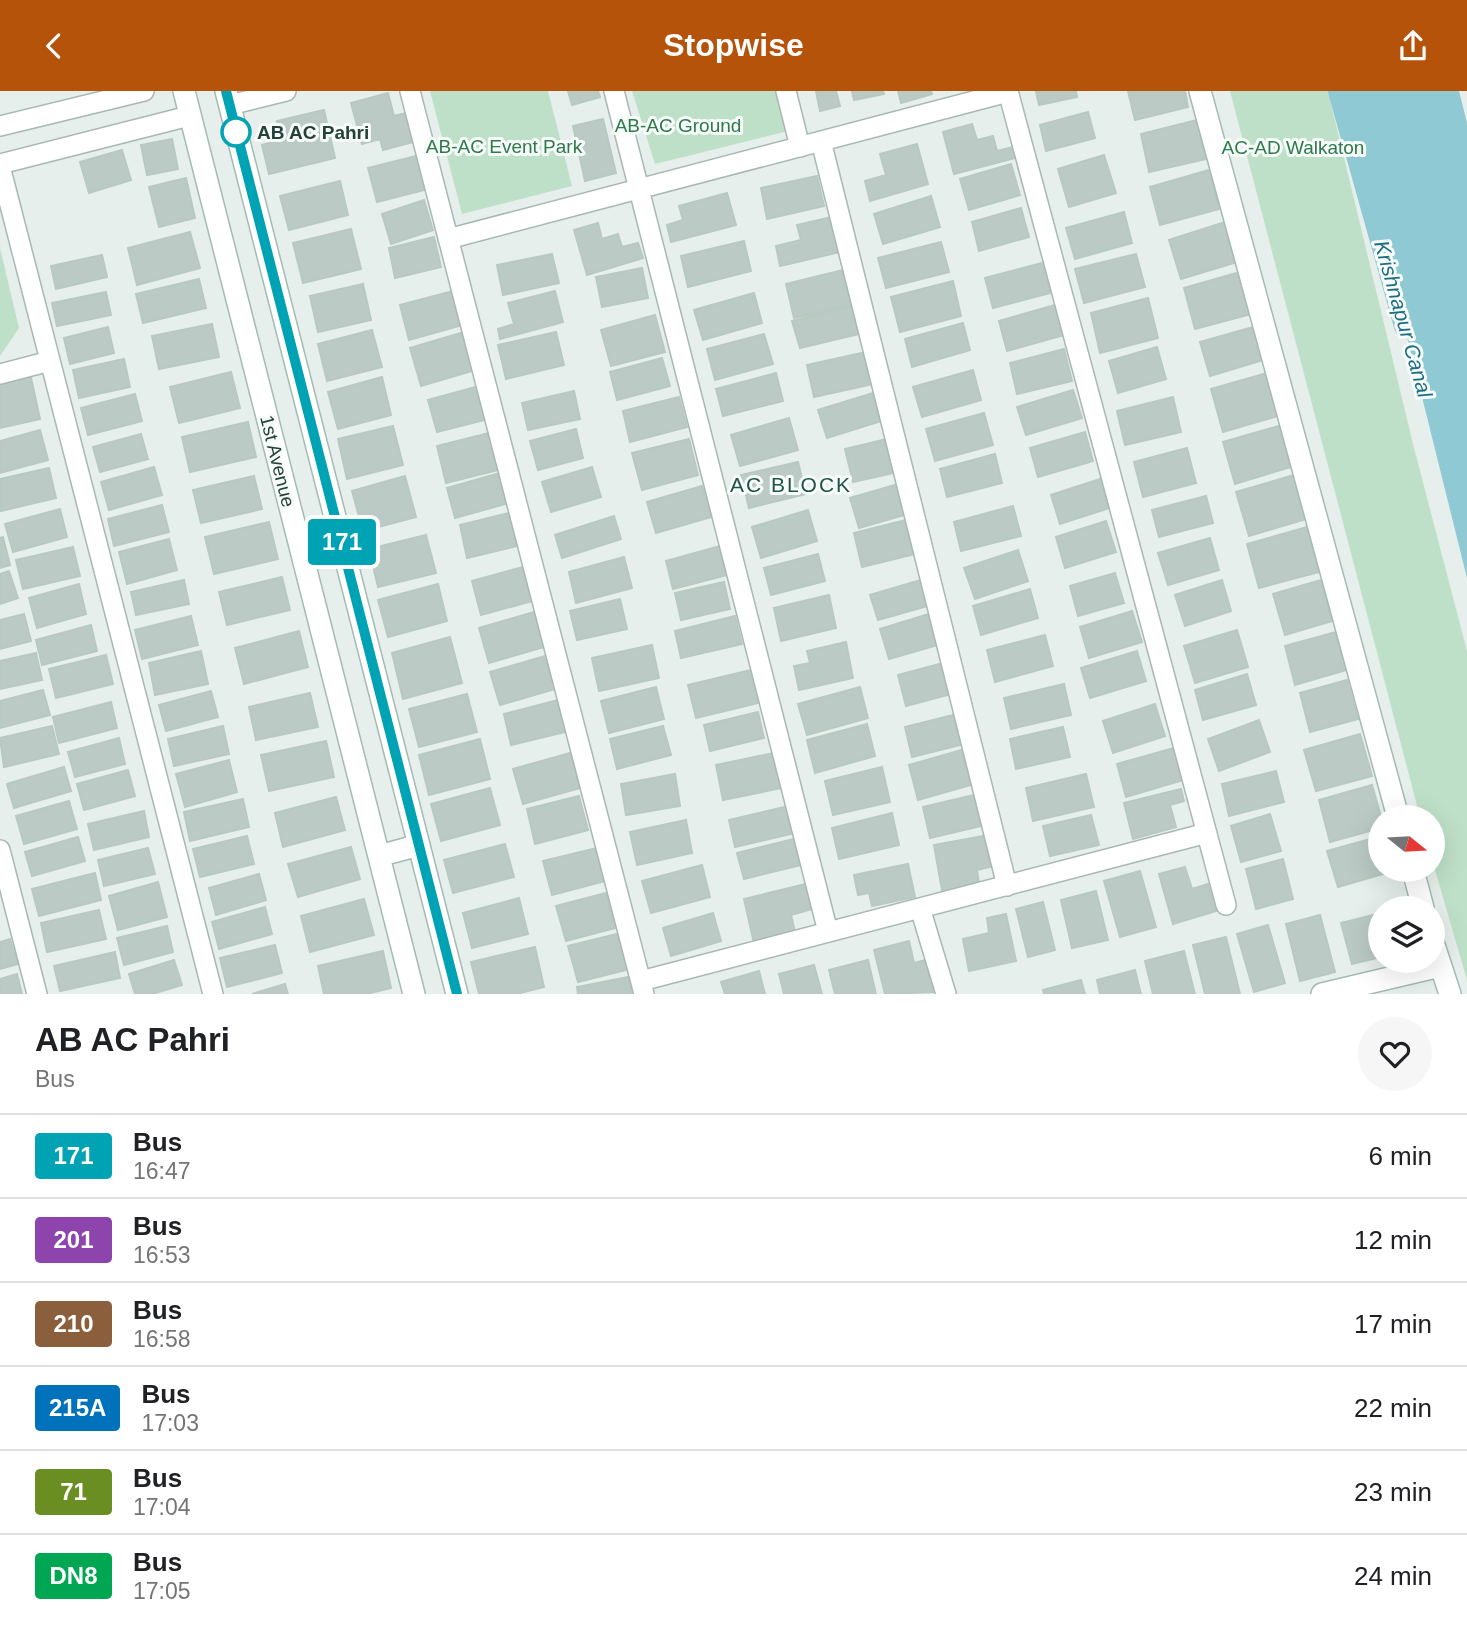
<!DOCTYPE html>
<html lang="en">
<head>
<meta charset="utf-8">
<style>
	:root { --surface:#fff; --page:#f6f6f6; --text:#202124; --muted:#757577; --line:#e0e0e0; --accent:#b45309 }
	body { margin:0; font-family:Helvetica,sans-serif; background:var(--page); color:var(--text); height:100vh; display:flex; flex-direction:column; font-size:26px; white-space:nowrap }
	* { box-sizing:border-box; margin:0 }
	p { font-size:23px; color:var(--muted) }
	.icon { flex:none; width:38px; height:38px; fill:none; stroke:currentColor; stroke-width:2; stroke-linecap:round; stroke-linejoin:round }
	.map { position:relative; height:903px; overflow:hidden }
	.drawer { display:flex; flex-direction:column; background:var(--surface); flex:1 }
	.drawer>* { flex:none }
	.badge { padding:0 14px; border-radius:5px; font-size:24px; line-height:46px }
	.needle { width:46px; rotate:108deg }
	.buttons { position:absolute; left:1368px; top:714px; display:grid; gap:14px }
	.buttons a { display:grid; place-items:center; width:77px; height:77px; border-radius:50%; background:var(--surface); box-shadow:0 7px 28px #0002; font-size:35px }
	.map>.badge { position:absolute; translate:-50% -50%; box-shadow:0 0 0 4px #fff }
	.round { display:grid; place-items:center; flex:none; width:74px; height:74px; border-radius:37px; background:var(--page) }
	.head { display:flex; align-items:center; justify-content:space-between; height:119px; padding:0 35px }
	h1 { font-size:33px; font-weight:800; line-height:52px }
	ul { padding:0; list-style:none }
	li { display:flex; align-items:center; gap:21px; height:84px; padding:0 35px; border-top:2px solid var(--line) }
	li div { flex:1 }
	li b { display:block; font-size:26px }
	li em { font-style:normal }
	li .badge { min-width:77px; font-weight:700; text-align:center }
	header { display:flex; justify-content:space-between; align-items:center; height:91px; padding:0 35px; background:var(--accent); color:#fff; font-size:32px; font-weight:800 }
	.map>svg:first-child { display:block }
	.green { fill:#bfe0c8 }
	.water { fill:#8ec9d4 }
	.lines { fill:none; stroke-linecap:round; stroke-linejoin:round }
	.canal { stroke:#8ec9d4; stroke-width:24 }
	.building { fill:#bbcac4; stroke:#b8c9c2; stroke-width:2 }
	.street-casing { stroke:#a8b8b2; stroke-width:22 }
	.secondary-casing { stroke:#a4bbb3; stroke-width:24 }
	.street { stroke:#fff; stroke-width:19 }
	.secondary { stroke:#fff; stroke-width:21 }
	.line-casing { stroke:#fff; stroke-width:16 }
	.line { stroke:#00a3b4; stroke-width:10 }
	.stop-dot { fill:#fff; stroke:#00a3b4; stroke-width:3.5 }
	.labels { text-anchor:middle; stroke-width:6; stroke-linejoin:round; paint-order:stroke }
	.park-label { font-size:19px; fill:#2d7a4b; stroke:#f7fbf9 }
	.stop-label { font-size:19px; font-weight:bold; fill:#24423a; stroke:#f7fbf9; text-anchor:start }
	.street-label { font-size:19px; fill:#24423a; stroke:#f7fbf9 }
	.water-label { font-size:21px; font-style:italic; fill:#1c6f80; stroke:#f7fbf9 }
	.neighbourhood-label { font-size:21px; letter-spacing:2px; fill:#1f5548; stroke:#f7fbf9 }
</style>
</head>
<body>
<header><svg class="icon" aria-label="back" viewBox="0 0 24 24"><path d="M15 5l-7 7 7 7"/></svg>Stopwise<svg class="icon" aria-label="share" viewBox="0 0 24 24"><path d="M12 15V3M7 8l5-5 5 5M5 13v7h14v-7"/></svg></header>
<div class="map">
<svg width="1467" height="903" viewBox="0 0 1467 903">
	<rect width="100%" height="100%" fill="#e6efeb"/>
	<!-- green -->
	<path class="green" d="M430 0H548L572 95 462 123Z
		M632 0H786L796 38 655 73Z
		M1230 0H1328L1413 353 1467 560V889L1433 772V726H1420Z
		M0 157 19 237 0 265Z"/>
	<!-- water -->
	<path class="water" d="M1346 0H1459L1467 32V487Z"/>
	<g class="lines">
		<!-- canal -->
		<path class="canal" d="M1340 0 1406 235"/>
	</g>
	<!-- building -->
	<path class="building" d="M568 0H598L600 6 572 14Z
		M816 0H836L840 15 820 20Z
		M852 0H883L884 3 854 9Z
		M898 0H931L932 3 901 12Z
		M1036 0H1076L1077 6 1039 14Z
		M1128 0H1185L1188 16 1135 29Z
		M388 2 394 25 410 21 417 50 383 59 380 48 362 53 351 12Z
		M324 19 335 67 269 83 262 54 281 49 277 30Z
		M1088 21 1095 47 1046 60 1040 34Z
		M603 28 616 82 585 90 573 35Z
		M1197 29 1206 68 1149 81 1141 43Z
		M972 33 977 49 993 45 997 60 1013 56 1015 67 954 83 943 41Z
		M172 48 178 78 147 84 141 54Z
		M917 53 928 93 870 110 865 90 886 84 880 63Z
		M122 59 131 89 89 102 80 71Z
		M420 64 428 98 377 111 368 77Z
		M1104 64 1116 102 1069 116 1058 78Z
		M1011 73 1020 104 969 119 960 88Z
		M1209 79 1219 118 1160 134 1150 96Z
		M817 85 824 115 767 128 761 97Z
		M186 87 195 127 159 136 149 96Z
		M340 90 348 124 289 139 280 105Z
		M727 102 736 134 671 151 667 134 683 129 679 115Z
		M931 105 940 136 883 153 874 123Z
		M424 109 433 139 391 153 382 123Z
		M1021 117 1029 146 979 160 972 131Z
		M1124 121 1132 152 1075 168 1066 137Z
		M832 126 840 161 780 175 776 155 801 149 797 134Z
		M1225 131 1237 171 1181 188 1169 149Z
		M598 132 602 148 618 143 622 156 638 152 643 167 587 184 574 139Z
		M351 138 361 178 303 192 293 152Z
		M190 141 200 177 137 194 128 157Z
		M434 146 441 176 395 187 389 157Z
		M744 150 751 180 688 196 681 165Z
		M941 151 949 181 886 197 878 167Z
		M552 163 559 192 503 204 497 174Z
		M1136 163 1145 196 1084 212 1075 178Z
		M102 164 107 186 56 198 51 175Z
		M1042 172 1050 202 993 217 985 187Z
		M642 177 648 207 602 216 596 186Z
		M843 179 851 214 794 227 786 193Z
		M1240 181 1251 223 1195 238 1184 197Z
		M199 188 206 217 143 232 136 203Z
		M953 190 961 225 900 241 891 206Z
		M363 193 371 229 318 241 310 205Z
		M457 199 466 233 409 249 400 214Z
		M555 200 563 231 500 248 498 238 514 233 508 212Z
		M106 201 111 224 57 235 52 212Z
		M754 202 762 232 703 249 694 219Z
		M1148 207 1158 247 1100 262 1091 222Z
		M1055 214 1064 244 1007 260 999 230Z
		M852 215 859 243 800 257 792 230Z
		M655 224 665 261 611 275 601 239Z
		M963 232 970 259 912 276 905 248Z
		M212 233 219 266 159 278 152 245Z
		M108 236 114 262 70 273 64 247Z
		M1253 236 1263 269 1210 285 1200 251Z
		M372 239 382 276 327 290 318 253Z
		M464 241 475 279 421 295 410 257Z
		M556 241 564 274 506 288 498 254Z
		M764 243 773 273 715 289 707 258Z
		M1157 256 1166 288 1118 302 1109 270Z
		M1064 258 1072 290 1017 303 1010 272Z
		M866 261 873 293 814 306 807 274Z
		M662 267 670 295 617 309 610 281Z
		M124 268 130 296 79 307 73 279Z
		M973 279 981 309 922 326 913 296Z
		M231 281 240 317 179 332 170 296Z
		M30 282 40 328 0 337V289Z
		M776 282 783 310 723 325 716 298Z
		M1267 282 1278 325 1223 341 1211 298Z
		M382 286 391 324 338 338 328 301Z
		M479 295 488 328 437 341 428 309Z
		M1073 299 1082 327 1026 344 1017 316Z
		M574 300 580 328 528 339 522 312Z
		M873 302 881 330 827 347 818 319Z
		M135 303 142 330 88 344 81 317Z
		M679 306 687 336 630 351 623 320Z
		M1173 306 1181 341 1125 354 1117 320Z
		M984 322 993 354 935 370 926 338Z
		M789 327 798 359 740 375 731 344Z
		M248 331 256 366 190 381 182 346Z
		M1282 334 1294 375 1235 393 1223 351Z
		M393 335 403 374 347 388 338 348Z
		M576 338 583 367 538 379 530 350Z
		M40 339 48 369 0 382V350Z
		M493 341 502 378 446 392 437 355Z
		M1085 341 1093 370 1038 386 1030 357Z
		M141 343 148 368 100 381 93 356Z
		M891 347 898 381 853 391 845 358Z
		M689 348 698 384 642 399 632 362Z
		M1187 357 1196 392 1143 406 1134 371Z
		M995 363 1002 392 947 406 940 378Z
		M798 371 806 403 749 417 741 384Z
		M154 376 162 404 109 419 101 391Z
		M592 376 601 406 551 421 542 391Z
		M49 377 56 407 1 420 0 388Z
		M500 382 509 412 455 427 447 397Z
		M1294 384 1306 428 1249 445 1236 401Z
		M254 385 262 418 201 432 193 399Z
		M405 385 416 426 363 440 352 400Z
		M1100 388 1109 417 1060 433 1051 404Z
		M902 392 911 422 859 437 850 407Z
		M702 395 711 426 656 442 647 411Z
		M1206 405 1213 432 1159 446 1152 419Z
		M162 414 169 441 114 455 108 428Z
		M1013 415 1021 445 961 460 954 431Z
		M60 418 67 446 13 461 5 433Z
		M808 419 817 450 761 467 752 436Z
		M509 422 517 455 467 467 460 434Z
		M614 425 621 448 562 467 555 444Z
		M910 428 919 462 862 476 854 442Z
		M1106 430 1116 461 1065 477 1056 446Z
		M269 431 278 468 214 483 205 446Z
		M1307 436 1319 481 1259 497 1247 453Z
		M426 444 436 482 378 496 369 458Z
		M3 446 10 474 0 477V447Z
		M1210 447 1219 479 1168 494 1158 462Z
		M169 448 177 479 127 493 119 461Z
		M720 455 727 484 673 498 666 470Z
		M73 456 80 485 23 498 16 469Z
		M1018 459 1028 490 975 508 964 477Z
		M818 463 825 490 771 504 764 477Z
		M624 466 632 497 576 512 569 481Z
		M523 476 532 510 481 524 472 490Z
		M9 480 18 507 0 513V483Z
		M1115 482 1124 512 1078 525 1070 495Z
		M282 486 290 519 227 534 219 501Z
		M924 488 931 514 878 529 870 504Z
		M184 489 189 513 136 524 131 501Z
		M1222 489 1231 520 1185 535 1175 504Z
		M1321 489 1332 530 1285 544 1273 503Z
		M724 491 730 518 681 529 675 502Z
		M79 493 86 523 37 537 29 507Z
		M438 493 447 530 388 546 378 509Z
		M1030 498 1038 527 981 544 973 515Z
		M829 504 836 537 781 550 774 517Z
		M620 508 627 538 577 549 570 520Z
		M1132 520 1142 551 1089 567 1080 536Z
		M534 521 544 556 489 572 479 537Z
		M932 522 941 553 889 568 880 538Z
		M24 523 31 550 0 558V529Z
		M191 525 198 554 142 568 135 539Z
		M735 525 742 553 681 567 675 540Z
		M91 534 97 560 42 574 36 549Z
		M1237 539 1248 576 1195 592 1184 555Z
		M299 540 308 576 244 593 235 557Z
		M1336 541 1346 579 1295 594 1285 555Z
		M1045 544 1053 575 995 591 987 559Z
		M450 546 462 592 403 608 392 562Z
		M846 551 853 587 799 599 794 575 810 572 807 560Z
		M652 554 659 587 599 600 592 567Z
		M201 560 208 593 155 604 149 572Z
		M1137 560 1146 590 1090 607 1081 577Z
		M36 562 42 589 0 598V570Z
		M106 564 113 593 56 607 49 578Z
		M545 565 555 598 500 614 490 581Z
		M947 571 955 602 906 615 898 584Z
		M755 578 762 611 696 627 688 594Z
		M1247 583 1256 614 1203 629 1195 599Z
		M1347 589 1358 628 1310 641 1300 602Z
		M1064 593 1071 624 1011 638 1004 607Z
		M656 596 664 628 609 642 601 610Z
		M860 596 868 627 807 644 798 613Z
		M43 599 50 624 0 637V610Z
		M211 600 218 626 166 640 159 614Z
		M310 602 318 636 256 649 249 616Z
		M467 603 477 641 419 656 409 618Z
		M558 609 565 641 511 654 504 623Z
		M111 611 117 637 59 652 53 626Z
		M1155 613 1165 645 1113 662 1103 630Z
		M758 621 764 647 710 660 704 634Z
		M961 622 968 652 912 666 905 636Z
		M1259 629 1270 661 1219 680 1208 648Z
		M867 633 875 665 815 682 807 649Z
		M52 635 59 663 4 676 0 647Z
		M223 635 229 663 174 675 168 648Z
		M663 635 671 664 617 678 610 648Z
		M1063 636 1070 666 1016 678 1010 648Z
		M1360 643 1372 685 1316 700 1304 659Z
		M119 647 125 673 75 686 68 661Z
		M480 648 490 688 429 704 419 664Z
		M326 650 334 686 269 700 261 664Z
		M1174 657 1183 689 1126 706 1117 673Z
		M965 658 974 693 918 709 909 674Z
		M570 662 580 697 523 713 513 678Z
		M774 662 782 697 723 709 716 674Z
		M229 669 237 701 185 716 176 683Z
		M64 676 71 700 14 717 7 693Z
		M882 676 890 711 833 724 825 690Z
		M128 679 135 705 84 719 77 693Z
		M1276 680 1284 711 1229 725 1222 693Z
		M675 683 680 715 626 724 621 693Z
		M1086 683 1094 716 1033 730 1026 697Z
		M1372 694 1381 726V737L1330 751 1319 709Z
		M490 697 500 734 441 750 431 713Z
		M1181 698 1184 710 1170 714 1176 736 1133 748 1124 712Z
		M974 704 981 735 930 747 923 716Z
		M579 705 588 739 535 753 527 718Z
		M336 706 345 739 283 756 275 722Z
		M243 708 249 736 190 750 184 721Z
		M69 710 77 738 24 753 16 725Z
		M789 715 795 742 735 756 729 729Z
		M144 720 149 746 94 759 88 733Z
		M892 722 899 754 839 768 832 737Z
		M1270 723 1281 760 1241 771 1231 735Z
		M1091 724 1099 754 1050 765 1043 735Z
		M686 729 692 762 637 774 630 741Z
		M989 744 994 775 977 779 980 798 943 805 934 754Z
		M247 745 254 773 200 786 193 758Z
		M1381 745V779L1393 780 1338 796 1327 760Z
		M78 746 85 770 32 785 25 761Z
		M794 748 801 774 744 788 737 762Z
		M505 753 514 786 453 802 444 769Z
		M351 756 360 788 298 806 288 773Z
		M148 757 155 783 104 795 98 769Z
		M597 757 605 790 552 804 543 770Z
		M1283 768 1293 808 1256 818 1246 778Z
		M908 773 915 806 872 815 869 802 858 804 854 784Z
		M702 774 710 806 651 822 642 790Z
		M1185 776 1192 798 1208 793 1216 820 1173 833 1159 783Z
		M1140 780 1156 836 1120 846 1104 790Z
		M95 782 101 809 39 825 32 798Z
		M259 783 266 809 216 824 209 797Z
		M158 791 167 826 118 839 109 805Z
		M806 793 812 818 791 824 795 841 754 852 744 808Z
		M1096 800 1108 849 1072 857 1061 809Z
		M606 802 615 837 566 850 556 815Z
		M519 807 528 843 472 857 463 822Z
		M364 808 374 844 310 861 301 825Z
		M1043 811 1055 859 1028 866 1016 818Z
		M265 816 272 843 219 858 212 831Z
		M99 819 106 848 47 861 41 832Z
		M713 822 721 850 671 865 663 837Z
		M1381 822V866L1352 873 1341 832Z
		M1006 823 1016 870 969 880 963 848 989 842 987 827Z
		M1320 824 1335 881 1300 890 1286 833Z
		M1268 834 1285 892 1254 901 1237 843Z
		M167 835 173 861 124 874 117 847Z
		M617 843 626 879 578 891 568 855Z
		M1226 846 1240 903H1205L1193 854Z
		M10 848 18 873 0 878V851Z
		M909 850 914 872 929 868 937 901 885 903 874 859Z
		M275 854 282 882 227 896 220 867Z
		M535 856 544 896 516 903H479L471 871Z
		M383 860 391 897 366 903H324L318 875Z
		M1184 860 1195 903H1153L1145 870Z
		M115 861 120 887 60 900 54 875Z
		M174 869 182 894 152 903H135L129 883Z
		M868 869 876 903H835L829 879Z
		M814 874 822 903H784L779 883Z
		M1135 879 1141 903H1100L1097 889Z
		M759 880 765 903H725L721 891Z
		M17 883 22 903H0V888Z
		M628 886 632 903H578L577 896Z
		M1081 889 1085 903H1044L1043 899Z
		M285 893 288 903H252Z"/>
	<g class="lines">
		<!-- street casing -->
		<g class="street-casing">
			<path id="street" d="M410 0 644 903
				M614 0 828 841
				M786 0 800 56
				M1008 0 1226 814
				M230 14 286 0
				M0 35 144 0
				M821 50 1007 795
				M0 73 189 25
				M0 75 213 903
				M448 148 1008 1
				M0 283 50 270
				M0 759 37 903
				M920 817 946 903
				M641 890 1207 742"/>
		</g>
		<!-- secondary casing -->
		<g class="secondary-casing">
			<path id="secondary" d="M184 0 414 903
				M226 0 457 903
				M1200 0 1398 726
				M379 765 419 754
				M1413 779 1423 817
				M1433 851 1450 903
				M1322 903 1440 875"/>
		</g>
		<!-- street -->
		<use href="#street" class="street"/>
		<!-- secondary -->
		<use href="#secondary" class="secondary"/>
	</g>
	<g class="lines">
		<!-- line casing -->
		<g class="line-casing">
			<path id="line" d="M226 0 457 903"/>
		</g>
		<!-- line -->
		<use href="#line" class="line"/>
	</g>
	<!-- markers -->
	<circle class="stop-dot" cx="236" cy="41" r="14"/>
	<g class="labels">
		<!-- park labels -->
		<g class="park-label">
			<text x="678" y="41">AB-AC Ground</text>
			<text x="504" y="62">AB-AC Event Park</text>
			<text x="1293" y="63">AC-AD Walkaton</text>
		</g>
		<!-- stop labels -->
		<g class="stop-label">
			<text x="257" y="48">AB AC Pahri</text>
		</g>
		<!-- street labels -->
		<g class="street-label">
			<text transform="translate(278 370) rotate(76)" y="7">1st Avenue</text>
		</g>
		<!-- water labels -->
		<g class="water-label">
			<text transform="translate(1403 228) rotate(74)" y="7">Krishnapur Canal</text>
		</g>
		<!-- neighbourhood labels -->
		<g class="neighbourhood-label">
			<text x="791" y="401">AC BLOCK</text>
		</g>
	</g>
</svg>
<div class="buttons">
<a><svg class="needle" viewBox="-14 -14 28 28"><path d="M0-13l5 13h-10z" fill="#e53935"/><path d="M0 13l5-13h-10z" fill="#757577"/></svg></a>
<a><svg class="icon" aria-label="layers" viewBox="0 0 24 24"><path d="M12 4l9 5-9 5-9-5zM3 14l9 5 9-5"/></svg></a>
</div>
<b class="badge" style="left:342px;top:451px;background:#00a3b4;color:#fff">171</b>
</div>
<section class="drawer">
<div class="head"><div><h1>AB AC Pahri</h1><p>Bus</p></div><a class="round"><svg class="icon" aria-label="heart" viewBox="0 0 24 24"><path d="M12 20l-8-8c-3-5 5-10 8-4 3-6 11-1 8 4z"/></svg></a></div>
<ul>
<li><span class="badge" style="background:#00a3b4;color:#fff">171</span><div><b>Bus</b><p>16:47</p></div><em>6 min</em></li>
<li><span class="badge" style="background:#8e44ad;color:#fff">201</span><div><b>Bus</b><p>16:53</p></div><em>12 min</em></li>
<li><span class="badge" style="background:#8b5e3c;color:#fff">210</span><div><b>Bus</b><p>16:58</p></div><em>17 min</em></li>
<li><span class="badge" style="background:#0072bc;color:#fff">215A</span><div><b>Bus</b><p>17:03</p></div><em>22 min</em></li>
<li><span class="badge" style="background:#6b8e23;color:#fff">71</span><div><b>Bus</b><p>17:04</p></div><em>23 min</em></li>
<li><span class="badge" style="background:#00a651;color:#fff">DN8</span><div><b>Bus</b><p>17:05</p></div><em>24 min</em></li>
</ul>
</section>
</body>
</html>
